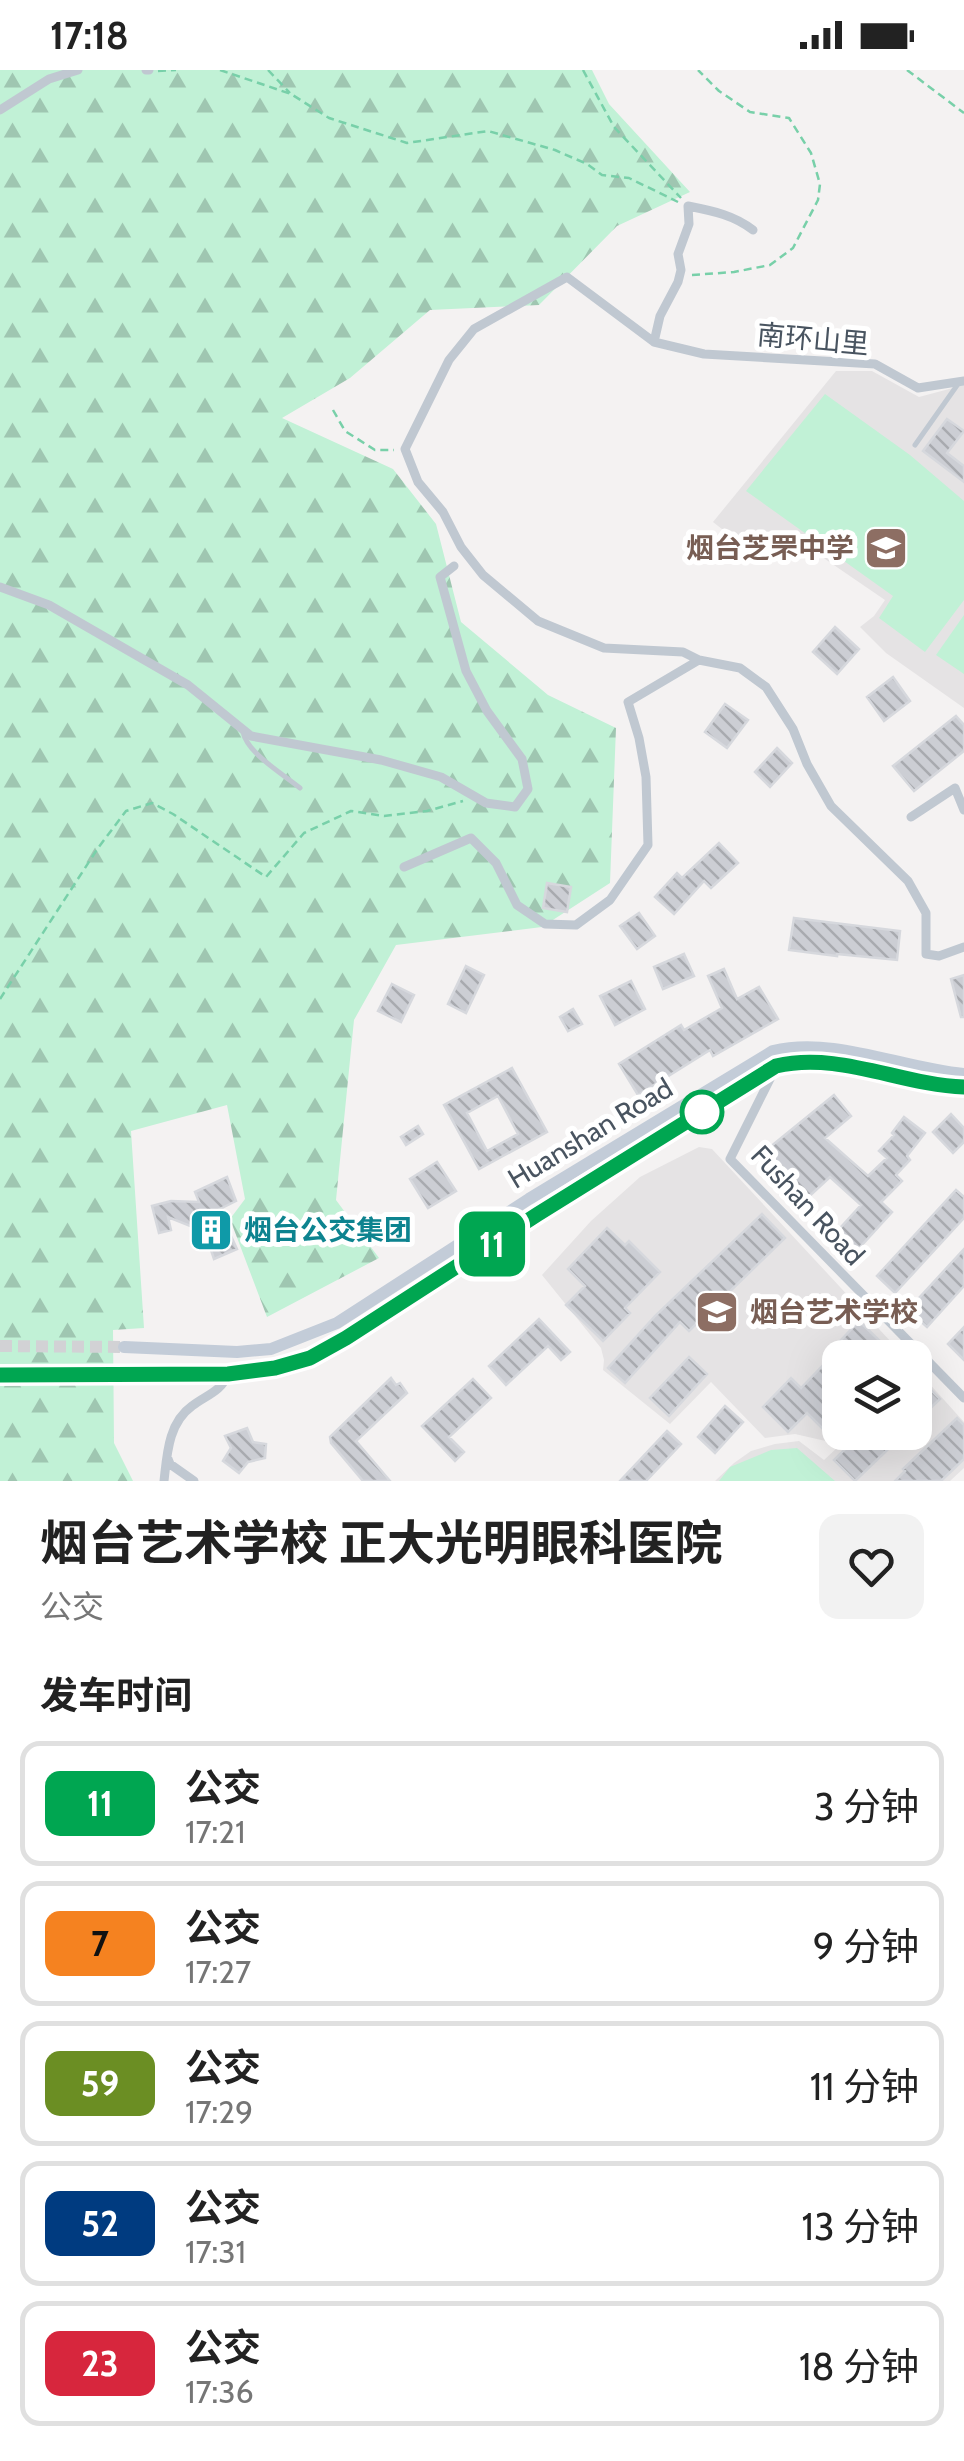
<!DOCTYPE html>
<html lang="zh">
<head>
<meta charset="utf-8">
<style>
	:root { --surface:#fff; --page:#f2f2f2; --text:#222; --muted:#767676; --line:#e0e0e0 }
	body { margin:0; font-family:Cabin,"Noto Sans SC",sans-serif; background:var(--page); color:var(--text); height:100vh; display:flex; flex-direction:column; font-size:38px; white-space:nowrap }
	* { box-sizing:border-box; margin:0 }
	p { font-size:32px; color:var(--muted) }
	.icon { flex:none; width:55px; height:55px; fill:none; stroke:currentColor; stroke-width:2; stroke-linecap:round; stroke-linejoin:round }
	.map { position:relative; height:1411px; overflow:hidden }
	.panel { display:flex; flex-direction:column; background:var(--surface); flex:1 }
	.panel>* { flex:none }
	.badge { padding:0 20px; border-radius:15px; font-size:35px; line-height:65px }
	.tools { position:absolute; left:822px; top:1270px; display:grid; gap:20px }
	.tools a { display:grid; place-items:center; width:110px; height:110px; border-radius:20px; background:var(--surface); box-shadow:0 10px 40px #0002; font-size:50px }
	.map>.badge { position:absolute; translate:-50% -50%; box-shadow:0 0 0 5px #fff }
	h2 { padding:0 40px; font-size:38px; line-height:90px }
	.round { display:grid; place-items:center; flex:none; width:105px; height:105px; border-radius:20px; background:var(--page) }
	.overview { display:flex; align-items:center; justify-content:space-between; height:170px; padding:0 40px }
	h1 { font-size:48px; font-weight:700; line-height:75px }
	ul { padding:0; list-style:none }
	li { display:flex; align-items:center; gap:30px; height:125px; margin:0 20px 15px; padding:0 20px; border:5px solid var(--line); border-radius:20px }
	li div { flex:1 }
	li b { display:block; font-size:38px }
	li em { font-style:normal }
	li .badge { min-width:110px; font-weight:700; text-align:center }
	.status { display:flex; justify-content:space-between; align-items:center; height:70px; padding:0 50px; background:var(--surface); direction:ltr }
	.status svg { height:28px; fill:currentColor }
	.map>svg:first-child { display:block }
	.education { fill:#e5e3e4 }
	.forest { fill:url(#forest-firs) }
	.pitch { fill:#c1f1d6 }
	.building { fill:url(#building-back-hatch); stroke:#d6d8dd; stroke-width:2.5; fill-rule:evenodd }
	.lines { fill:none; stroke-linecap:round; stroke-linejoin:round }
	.secondary-tunnel { stroke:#d2d2d5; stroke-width:12; stroke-dasharray:12 6; stroke-linecap:butt }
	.path { stroke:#78d0a9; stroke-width:2.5; stroke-dasharray:8 5; stroke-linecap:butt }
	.lane { stroke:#c0c8d1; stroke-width:5 }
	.street { stroke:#c0c8d1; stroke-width:9 }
	.secondary { stroke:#c3ccd8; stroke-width:12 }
	.line-casing { stroke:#fff; stroke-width:22 }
	.line { stroke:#00a651; stroke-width:15 }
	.stop-dot { fill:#fff; stroke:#00a651; stroke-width:5 }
	.labels { text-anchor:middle; stroke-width:10; stroke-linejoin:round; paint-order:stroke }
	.street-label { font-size:28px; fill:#495460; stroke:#fff }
	.education-label { font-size:28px; font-weight:bold; fill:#785e54; stroke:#fff; text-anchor:end }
	.culture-label { font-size:28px; font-weight:bold; fill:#0d838f; stroke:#fff; text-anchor:start }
</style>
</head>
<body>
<div class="status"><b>17:18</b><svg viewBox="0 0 49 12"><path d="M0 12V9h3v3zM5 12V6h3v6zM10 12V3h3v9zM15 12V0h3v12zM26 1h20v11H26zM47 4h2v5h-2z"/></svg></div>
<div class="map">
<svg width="964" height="1411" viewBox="0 0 964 1411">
	<defs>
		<pattern id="forest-firs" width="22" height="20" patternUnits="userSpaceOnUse" patternTransform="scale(2.5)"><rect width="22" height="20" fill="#c1f1d6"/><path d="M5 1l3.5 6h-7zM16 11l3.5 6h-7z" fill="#9fc6b1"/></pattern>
		<pattern id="building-back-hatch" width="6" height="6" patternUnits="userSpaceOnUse" patternTransform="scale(2.5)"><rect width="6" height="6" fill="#ccced4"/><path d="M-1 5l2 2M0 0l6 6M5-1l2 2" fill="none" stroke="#a8aaaf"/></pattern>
	</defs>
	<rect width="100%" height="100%" fill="#f4f2f2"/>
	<!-- education -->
	<path class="education" d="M836 301H872L919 327 964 315V638L886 583 860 557 874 546 885 530 787 463 765 493 713 452Z
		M699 1077 712 1079 905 1287 840 1288V1362L830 1372 795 1364 765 1368 711 1312 670 1354 603 1300 604 1290 601 1278 542 1205 591 1151 640 1107Z
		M917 1300 964 1352V1398L950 1411H715L734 1393 751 1381 775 1374 799 1371 824 1390 853 1363 915 1362V1302Z"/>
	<!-- forest -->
	<path class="forest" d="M0 0H592L609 34 690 122 617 156 539 235 430 240 350 308 282 348 393 399 436 454 461 552 548 625 616 658 610 813 542 857 396 875 354 950 336 1130 379 1188 267 1247 230 1149 245 1129 227 1035 131 1061 144 1258 113 1260 114 1373 133 1411H0Z"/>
	<!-- pitch -->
	<path class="pitch" d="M825 324 910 385 964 431V530L925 582 879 548 893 526 746 421Z
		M964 545V604L936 585Z
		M797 1378 835 1411H719L730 1397 771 1380Z"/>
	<!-- building -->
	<path class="building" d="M947 349 964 361 947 383 964 396V412L923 381Z
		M835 557 859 579 837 604 813 582Z
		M893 607 910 631 884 651 867 627Z
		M725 634 748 650 727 678 705 662Z
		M956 646 964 655V681L914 721 893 696Z
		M777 678 792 693 770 717 755 702Z
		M719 773 738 793 711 818 704 811 674 844 655 827 677 803 682 808Z
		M547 813 571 817 567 842 543 838Z
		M639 843 655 866 637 879 620 856Z
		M794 848 900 861 897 890 837 884V886L789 880Z
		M684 884 694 906 663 919 654 897Z
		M466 896 484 905 466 943 448 934Z
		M724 899 737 929 759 917 778 949 713 986 710 980 638 1025 619 994 681 955 684 960 722 938 708 906Z
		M964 905V947H961L951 909Z
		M631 911 645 939 615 955 600 926Z
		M392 914 414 925 401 952 378 941Z
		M573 939 582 954 568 961 560 947Z
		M512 998 547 1062 479 1099 444 1035ZM498 1026 518 1064 487 1081 467 1043Z
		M834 1025 851 1046 825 1068 868 1106 887 1088 879 1081 894 1065 892 1063 904 1047 925 1063 907 1086 910 1090 896 1105 902 1111 881 1132 892 1142 851 1187 831 1168 861 1135 830 1107 802 1133 787 1117 790 1114 764 1082Z
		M951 1044 964 1058V1072L953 1083 933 1062Z
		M418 1056 423 1064 406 1075 401 1067Z
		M437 1092 456 1121 428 1138 410 1109Z
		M227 1107 236 1131 212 1143 228 1166H231L237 1179 214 1189 208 1171 205 1172 193 1157 168 1147 171 1160 159 1163 152 1136 171 1131 199 1132 195 1122Z
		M956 1120 964 1127V1148L895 1223 877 1206Z
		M762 1144 785 1168 689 1261 680 1252 625 1313 608 1298 655 1246Z
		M607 1158 625 1175 629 1171 660 1202 625 1238 630 1243 603 1271 566 1235 585 1216 568 1199Z
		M964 1179V1216L927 1257 908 1240Z
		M539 1249 570 1282 561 1290 548 1276 506 1315 489 1296Z
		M859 1251 880 1271 874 1278 883 1288H840V1353L828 1364 807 1343 788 1362 763 1337 791 1308 801 1318 828 1290 825 1287Z
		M964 1257V1290L948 1274Z
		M689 1287 707 1304 669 1346 650 1328Z
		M915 1304 940 1329 915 1353Z
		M391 1308 396 1315 400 1313 407 1323 356 1371 390 1411H363L331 1373 330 1367Z
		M473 1309 491 1328 449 1367 464 1382 455 1391 422 1356Z
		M725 1336 743 1352 715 1383 698 1367Z
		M957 1348 964 1355V1389L941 1411H895L905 1401 903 1399Z
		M247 1358 253 1372 266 1374 265 1388 248 1392 239 1403 223 1391 231 1378 225 1366Z
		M667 1361 681 1374 646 1411H620Z
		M862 1362H906L855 1411 834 1390Z"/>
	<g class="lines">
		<!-- secondary-tunnel -->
		<path class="secondary-tunnel" d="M0 1276 124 1277
			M0 1305 124 1306"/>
		<!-- path -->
		<path class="path" d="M220 0 291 24 329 48 407 73 488 61 555 80 587 94 602 105 629 108 678 132
			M268 0 290 23
			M583 0 614 57 681 128
			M907 0 964 43
			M158 1 176 0
			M692 205 734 202 770 195 793 178 818 130 820 114 811 83 789 48 750 42 719 21 698 0
			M333 340 345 361 375 380H394
			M0 929 98 778 126 741 152 733 173 744 266 807 304 763 351 741 384 746 427 741 463 731"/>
		<!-- lane -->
		<path class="lane" d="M915 375 958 314
			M243 662C247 683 283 704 300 718"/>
		<!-- street -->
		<path class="street" d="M146 0H149
			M0 40 49 9 78 0
			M654 272 660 246 678 212 681 200 678 184 689 154 688 136C713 141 734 145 753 160
			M964 311 918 318 875 294 704 284 654 272 567 207 474 259 449 290 405 379 418 412 443 442 461 477 483 505 538 551 604 578 683 582 699 590 740 598 766 617 793 659 807 694 831 736 908 811 926 843V884L939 886 964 877
			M0 517 49 535 188 615 251 666 381 690 441 707 486 733 515 737 528 719 522 689 487 641 466 601 440 507 454 496
			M911 747 955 718 964 740
			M404 797 471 768 496 793 517 835 545 854 576 855 610 830 648 775 646 707 639 668 628 632 699 590
			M775 999 730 1089 964 1328
			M168 1389 170 1394 194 1411
			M164 1411C167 1385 168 1353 192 1336 206 1325 221 1322 228 1304"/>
		<!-- secondary -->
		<path class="secondary" d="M124 1277 237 1282 271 1279 337 1253 529 1129 773 981C834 966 903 999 964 1004
			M124 1306 250 1302 275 1298 310 1288 346 1268 538 1144 776 996C839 981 901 1015 964 1017"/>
	</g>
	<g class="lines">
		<!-- line casing -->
		<g class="line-casing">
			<path id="line" d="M0 1305 228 1304 275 1298 310 1288 346 1268 538 1144 776 996C839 981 901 1015 964 1017"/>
		</g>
		<!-- line -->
		<use href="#line" class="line"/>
	</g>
	<!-- icons -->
	<defs>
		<g id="school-square" transform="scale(2.25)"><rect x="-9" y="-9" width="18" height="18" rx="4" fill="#8d6e63" stroke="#fff"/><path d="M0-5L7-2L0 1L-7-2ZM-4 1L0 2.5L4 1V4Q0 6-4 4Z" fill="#fff"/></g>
		<g id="building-square" transform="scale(2.25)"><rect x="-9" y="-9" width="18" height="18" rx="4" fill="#0f9aa8" stroke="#fff"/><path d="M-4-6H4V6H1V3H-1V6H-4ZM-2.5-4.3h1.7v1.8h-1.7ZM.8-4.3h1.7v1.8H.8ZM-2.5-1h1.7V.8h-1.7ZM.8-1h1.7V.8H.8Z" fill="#fff"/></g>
	</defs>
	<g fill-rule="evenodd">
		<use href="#school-square" x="886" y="478"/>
		<use href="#building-square" x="211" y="1160"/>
		<use href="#school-square" x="717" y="1242"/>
	</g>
	<!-- markers -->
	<circle class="stop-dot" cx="702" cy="1042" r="20"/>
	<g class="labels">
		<!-- street labels -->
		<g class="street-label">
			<text transform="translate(813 269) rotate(5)" y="10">南环山里</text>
			<text transform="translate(590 1063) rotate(-31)" y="10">Huanshan Road</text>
			<text transform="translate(808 1135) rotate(47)" y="10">Fushan Road</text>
		</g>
		<!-- education labels -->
		<g class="education-label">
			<text x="854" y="488">烟台芝罘中学</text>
			<text x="750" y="1252" text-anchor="start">烟台艺术学校</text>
		</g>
		<!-- culture labels -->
		<g class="culture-label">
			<text x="244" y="1170">烟台公交集团</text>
		</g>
	</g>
</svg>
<div class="tools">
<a><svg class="icon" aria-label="layers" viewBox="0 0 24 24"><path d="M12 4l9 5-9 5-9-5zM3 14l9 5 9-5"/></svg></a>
</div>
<b class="badge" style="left:492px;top:1174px;background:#00a651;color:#fff">11</b>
</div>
<section class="panel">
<div class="overview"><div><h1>烟台艺术学校 正大光明眼科医院</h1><p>公交</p></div><a class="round"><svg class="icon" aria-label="heart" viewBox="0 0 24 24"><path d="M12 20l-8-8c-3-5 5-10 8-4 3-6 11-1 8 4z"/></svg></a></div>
<h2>发车时间</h2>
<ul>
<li><span class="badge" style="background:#00a651;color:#fff">11</span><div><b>公交</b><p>17:21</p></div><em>3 分钟</em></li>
<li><span class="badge" style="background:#f58220;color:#111">7</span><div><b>公交</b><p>17:27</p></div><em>9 分钟</em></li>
<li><span class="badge" style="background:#6b8e23;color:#fff">59</span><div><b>公交</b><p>17:29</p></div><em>11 分钟</em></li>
<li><span class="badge" style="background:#003b80;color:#fff">52</span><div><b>公交</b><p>17:31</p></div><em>13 分钟</em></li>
<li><span class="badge" style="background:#d7263d;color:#fff">23</span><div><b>公交</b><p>17:36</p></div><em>18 分钟</em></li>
</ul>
</section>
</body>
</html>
